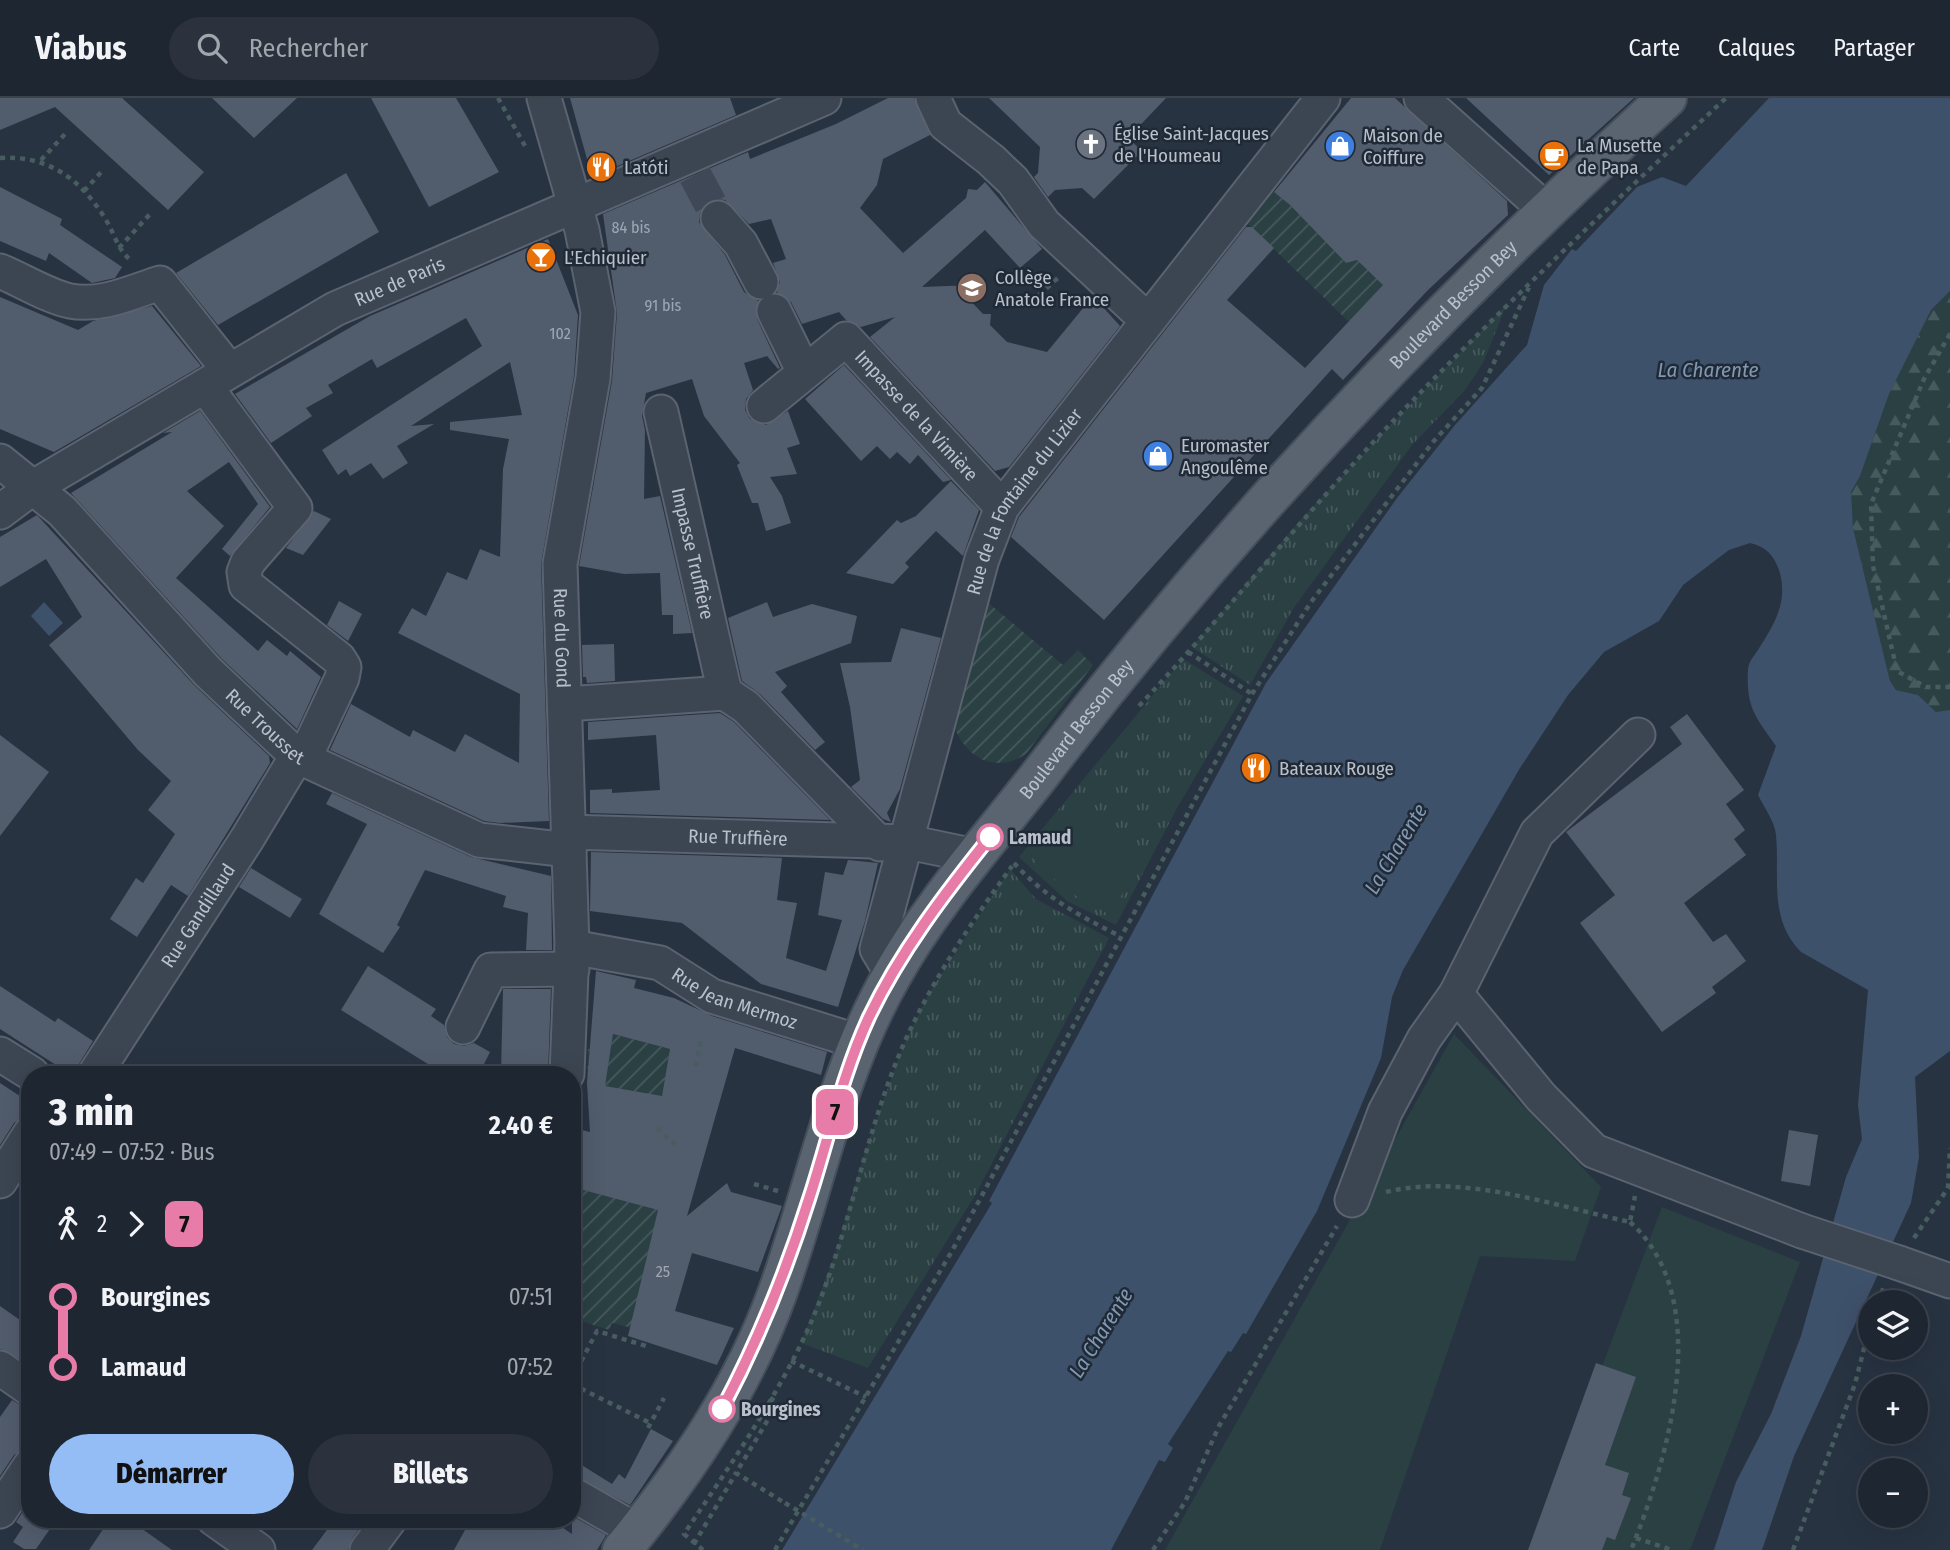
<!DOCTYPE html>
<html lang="fr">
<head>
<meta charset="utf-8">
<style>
	:root { --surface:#1e2632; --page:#2b323e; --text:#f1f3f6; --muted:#a1a5ac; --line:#3c434d; --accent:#94bcf5 }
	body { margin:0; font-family:"Fira Sans Condensed",sans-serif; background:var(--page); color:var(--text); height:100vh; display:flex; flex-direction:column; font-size:26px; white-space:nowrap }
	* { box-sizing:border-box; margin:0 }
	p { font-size:23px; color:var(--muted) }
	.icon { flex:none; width:38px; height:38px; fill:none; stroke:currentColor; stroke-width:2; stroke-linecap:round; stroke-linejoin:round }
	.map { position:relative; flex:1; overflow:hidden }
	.details { position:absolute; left:21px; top:968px; width:560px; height:462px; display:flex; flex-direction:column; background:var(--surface); border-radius:28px; box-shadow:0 7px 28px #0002,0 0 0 2px var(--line) }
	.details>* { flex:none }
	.badge { padding:0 14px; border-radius:10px; font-size:24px; line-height:46px }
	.controls { position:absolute; left:1858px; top:1192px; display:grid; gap:14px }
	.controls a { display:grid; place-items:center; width:70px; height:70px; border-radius:50%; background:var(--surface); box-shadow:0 7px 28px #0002,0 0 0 2px var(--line); font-size:35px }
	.map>.badge { position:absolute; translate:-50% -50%; box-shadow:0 0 0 4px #fff }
	.legs { display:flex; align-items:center; gap:10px; height:77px; padding:0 28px; font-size:23px }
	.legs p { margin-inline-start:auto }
	.headline { display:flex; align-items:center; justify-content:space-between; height:119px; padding:0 28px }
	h1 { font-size:38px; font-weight:800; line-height:52px }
	.button { display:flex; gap:14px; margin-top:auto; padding:14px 28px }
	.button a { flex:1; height:80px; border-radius:42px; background:var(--accent); color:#111; font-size:28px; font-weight:800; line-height:80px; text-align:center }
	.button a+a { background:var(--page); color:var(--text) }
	ul { padding:0 28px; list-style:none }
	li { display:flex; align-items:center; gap:24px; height:70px; font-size:26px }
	li i { display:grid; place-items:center; width:10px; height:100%; margin:0 9px; background:currentColor }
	li i::after { content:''; width:18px; height:18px; margin:-9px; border:5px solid; border-radius:50%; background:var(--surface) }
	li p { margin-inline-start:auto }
	li:first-child i { background:linear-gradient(#0000 50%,currentColor 0) }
	li:last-child i { background:linear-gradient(currentColor 50%,#0000 0) }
	header { display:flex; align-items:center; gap:42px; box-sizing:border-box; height:98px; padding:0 35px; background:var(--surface); border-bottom:2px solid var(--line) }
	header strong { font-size:33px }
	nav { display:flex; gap:38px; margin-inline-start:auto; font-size:24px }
	.search { width:490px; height:63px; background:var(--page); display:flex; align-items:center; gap:18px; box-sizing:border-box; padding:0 24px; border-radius:38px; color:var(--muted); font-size:26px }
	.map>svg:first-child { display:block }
	.grass { fill:url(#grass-tufts) }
	.forest { fill:url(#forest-firs) }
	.park { fill:#2a4043 }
	.garden { fill:url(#garden-furrows) }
	.water { fill:#3e516a }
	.building { fill:#515c6d; fill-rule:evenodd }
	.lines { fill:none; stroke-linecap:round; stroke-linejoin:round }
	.minor-tunnel { stroke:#3e4857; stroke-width:33; stroke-dasharray:33 17; stroke-linecap:butt }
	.minor-casing { stroke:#5a636f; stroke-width:37 }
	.major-casing { stroke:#454e5b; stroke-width:42 }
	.path { stroke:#485d5f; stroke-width:4.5; stroke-dasharray:5 5; stroke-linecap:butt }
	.minor { stroke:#3c4552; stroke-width:33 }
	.major { stroke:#5a6471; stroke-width:38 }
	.minor-bridge-casing { stroke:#5a636f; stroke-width:37; stroke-linecap:butt }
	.path-bridge { stroke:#485d5f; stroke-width:4.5; stroke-dasharray:5 5; stroke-linecap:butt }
	.minor-bridge { stroke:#3c4552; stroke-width:33 }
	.line-1-casing { stroke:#fff; stroke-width:16 }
	.line-1 { stroke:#e67ca7; stroke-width:10 }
	.stop-1-dot { fill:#fff; stroke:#e67ca7; stroke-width:3.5 }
	.labels { text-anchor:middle; stroke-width:5; stroke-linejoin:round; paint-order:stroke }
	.number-label { font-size:16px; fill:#9fa7b4 }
	.poi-label { font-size:19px; fill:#b9c0cb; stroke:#202a37; text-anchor:start }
	.street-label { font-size:19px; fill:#b9c0cb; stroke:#202a37 }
	.stop-label { font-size:19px; font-weight:bold; fill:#b9c0cb; stroke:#202a37; text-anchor:start }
	.water-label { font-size:21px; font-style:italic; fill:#8197b2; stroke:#202a37 }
</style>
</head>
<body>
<header>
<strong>Viabus</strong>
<div class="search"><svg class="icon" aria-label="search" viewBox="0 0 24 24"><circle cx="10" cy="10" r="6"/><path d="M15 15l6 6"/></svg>Rechercher</div>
<nav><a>Carte</a><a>Calques</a><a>Partager</a></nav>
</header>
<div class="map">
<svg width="1950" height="1452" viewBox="0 0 1950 1452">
	<defs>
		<pattern id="grass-tufts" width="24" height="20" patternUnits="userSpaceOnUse" patternTransform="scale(1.75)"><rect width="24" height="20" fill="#2a4043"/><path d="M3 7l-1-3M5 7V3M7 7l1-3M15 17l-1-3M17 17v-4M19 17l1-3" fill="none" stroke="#475a5d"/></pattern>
		<pattern id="forest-firs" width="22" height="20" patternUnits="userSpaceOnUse" patternTransform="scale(1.75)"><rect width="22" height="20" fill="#2a4043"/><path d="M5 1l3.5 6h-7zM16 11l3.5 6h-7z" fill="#475a5d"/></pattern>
		<pattern id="garden-furrows" width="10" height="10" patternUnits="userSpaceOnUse" patternTransform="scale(1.75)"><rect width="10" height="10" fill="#2a4043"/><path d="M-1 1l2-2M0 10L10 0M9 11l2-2" fill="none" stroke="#475a5d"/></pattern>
	</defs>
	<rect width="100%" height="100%" fill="#283342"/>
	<!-- grass -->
	<path class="grass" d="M1507 206 1483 265 1465 292 1412 347 1293 511 1250 587 1192 549 1302 420Z
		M1183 561 1243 598 1177 710 1116 827 1067 803 1019 759Z
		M1010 771 1036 801 1109 840 977 1094 868 1270 801 1245 836 1154 863 1060 902 950 929 895Z"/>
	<!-- forest -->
	<path class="forest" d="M1950 193V612L1944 615 1936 614 1918 597 1896 592 1890 583 1853 430 1850 394 1860 378 1889 296 1931 212Z"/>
	<!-- park -->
	<path class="park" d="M1069 713 1141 755 1112 818 1066 792 1031 759Z
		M1454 936 1601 1089 1575 1163 1480 1158 1380 1452H1165Z
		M1662 1109 1800 1164 1690 1452H1533Z"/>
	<!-- garden -->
	<path class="garden" d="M1272 92 1290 107 1346 165 1354 159 1390 181 1349 224 1247 125Z
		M986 503 1063 567 1078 552 1093 567 1026 656C994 677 965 659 953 626Z
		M613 936 670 951 655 1043 660 1112 632 1230 612 1225 609 1232 572 1220V1089L611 1099 587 985 588 951 610 953Z"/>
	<!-- water -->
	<path class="water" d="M1769 0H1950V193L1931 212 1889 296 1860 378 1851 394 1853 430 1890 583 1896 592 1918 597 1936 614 1950 612V953L1915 979 1919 1059 1911 1105 1794 1358 1762 1452H1714L1736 1384 1771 1316 1801 1238 1846 1079 1862 1041 1858 1007 1868 892 1801 854C1768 821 1780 779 1776 737 1775 724 1764 709 1758 697L1776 648C1755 618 1746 610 1748 571 1749 563 1754 558 1758 552 1774 526 1789 504 1779 472 1774 457 1765 448 1750 445L1729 452 1683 487 1659 523 1604 554 1568 597 1520 670 1403 872 1392 899 1381 960 1317 1113 1246 1236 1243 1235 1231 1254 1228 1253 1168 1346 1173 1350 1165 1364 1159 1362 1111 1452H782L992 1105 989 1103 1266 585 1397 400 1455 327 1527 247 1544 187 1572 151 1576 153 1637 89 1662 79 1686 88Z
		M44 504 63 525 49 538 31 518Z"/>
	<!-- building -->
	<path class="building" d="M0 0H122L204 74 168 112 55 9 0 32Z
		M212 0H297L254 40Z
		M371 0H456L499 74 429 109Z
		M570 0H730L736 17 592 79Z
		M888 0H914L930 37 883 61 877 87 860 110 903 155 966 100 968 91 977 92 985 84 1042 151 1020 170 985 132 922 189 974 187 975 194 965 197 983 216H991L990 227 1007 244 1047 254 1093 198 1120 228 1009 369 995 373 870 239 895 219 861 229 846 222 839 214 802 226 791 204 777 194 780 184 773 165 786 161 771 121 749 126 725 102 715 101 706 105 700 115 699 124 725 157 744 194 758 203 757 221 780 270 778 271 767 258 744 265 753 292 746 301 745 312 750 321 766 327 788 313 800 346 787 350 797 376 770 379 782 398 791 425 766 433 758 405H752L737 367 740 365 704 318 692 281 646 295 642 318 645 332 644 401 660 398 692 535 673 536V517H662L660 475 624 476 579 468 612 283 617 215 603 116 748 54 750 61 836 26Z
		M989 0H1166L1128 40 1142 53 1094 101 1082 90 1055 92 1048 99 1034 79 1038 75 1040 49Z
		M1351 0H1395L1507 103 1508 117 1428 192 1343 282 1332 271 1104 522 1011 439 1019 419 1246 129H1252L1274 150 1227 202 1305 270 1383 187 1357 162 1346 165 1290 107 1274 94Z
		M1466 0H1634L1549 77Z
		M346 75 379 134 218 227 176 175Z
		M0 89 62 121 60 127 122 169 115 180 92 185 49 155 46 163 0 143Z
		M548 141 578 217 574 278 541 466 549 723 500 725 484 723 330 652 351 606 410 639 413 632 455 654 465 636 519 665 520 596 398 535 412 510 426 518 447 474 467 482 480 451 500 459 503 371 509 341 450 332V324L522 317 510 264 411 328 434 326 397 348 408 365 383 381 371 365 350 378 346 371 338 377 322 352 482 248 466 220 377 270 372 261 328 287 333 295 306 310 312 318 271 345 235 296 370 218Z
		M0 199 78 232 93 223 152 208 201 268 54 354 0 331Z
		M844 267 951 382 943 384 918 357 910 366 897 354 890 361 877 348 861 363 805 301Z
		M200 313 270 409 230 458 222 451 258 406 229 364 187 393 224 428 176 480 258 553 267 542 287 558 290 553 321 579 297 631 222 561 71 395 172 334 163 335Z
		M951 383 979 412 963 458 936 433 905 465 909 469 893 486 846 475 897 422 901 425 916 418Z
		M314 413 331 421 303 457 286 450Z
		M37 417 194 587 269 658 270 665 188 798 171 787 137 839 110 821 136 780 143 785 175 736 148 712 171 683 138 652 49 547 82 519 46 461 0 489V439Z
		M339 503 362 516 348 543 327 527Z
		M767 504 773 519 812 506 857 518 851 545 775 574 787 588 781 594 825 644 815 652 760 596 742 583 728 520Z
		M901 530 941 540 900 691 887 715 891 724 883 721 851 689 860 682 850 609 840 565 891 564Z
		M614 546 615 583 587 585 586 579H583L582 547Z
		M720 615 734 624 830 722 590 715V692L612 691V695L660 692 656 637 588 642V624Z
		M1687 616 1744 692 1726 706 1745 732 1734 741 1746 757 1684 805 1713 844 1726 836 1746 863 1712 889 1716 895 1662 934 1580 825 1615 797 1566 734 1682 646 1670 629Z
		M0 637 49 674 0 738Z
		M332 695 471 759 551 778 552 852H526L528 815 503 809 506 798 425 772 397 827 400 829 383 855 319 816 367 726 326 706Z
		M591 754 782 760 777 802 797 805 786 860 826 873 842 822 818 817 825 774 843 777 848 762 878 765 865 823 838 909 761 886 682 825 590 813Z
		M251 770 302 801 290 820 239 789Z
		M368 868 436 911 431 918 444 927 447 939 454 946 464 948 474 945 490 954 479 976H444L341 912Z
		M596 873 636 882 634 890 674 900 712 918 827 954 821 977 735 950 687 1118 727 1085 731 1094 782 1108 758 1174 692 1155 675 1213 734 1230 717 1267 628 1238 658 1112 572 1089 582 1032 590 1034 587 985ZM613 936 670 951 662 998 605 988Z
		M0 888 55 924 58 920 93 943 79 966 76 976H70L0 931Z
		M503 891H551L548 976H501Z
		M0 985 26 1002 29 1015 14 1025 0 1047Z
		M1789 1032 1818 1037 1810 1088 1781 1083Z
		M0 1208 30 1229V1251L22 1262 0 1251Z
		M1596 1265 1636 1279 1605 1367 1629 1375 1622 1397 1631 1400 1615 1442 1607 1439 1602 1452H1528Z
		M12 1302 30 1313V1349L14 1357 0 1378V1319Z
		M651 1331 673 1343 630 1407 572 1377V1361L612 1386 619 1376 625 1381Z
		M30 1403V1421H57L36 1451H24L13 1444 23 1429 16 1424Z
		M572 1418 606 1437 597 1452H454L471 1421H550L572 1436Z
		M110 1421H128L172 1452H89Z
		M335 1421H366L352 1441 348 1452H312Z"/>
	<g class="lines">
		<!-- minor-tunnel -->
		<path class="minor-tunnel" d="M695 77 718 120"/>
		<!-- minor casing -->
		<g class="minor-casing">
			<g id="minor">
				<path id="s1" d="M544 0 582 132 598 214 593 280 560 466 572 849 567 976"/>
				<path d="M933 0 945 26 991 62 1013 83 1044 126 1147 222"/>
				<path d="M1421 0 1547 113"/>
				<path d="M718 120 741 146 761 184"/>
				<path d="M0 173C22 182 47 198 70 203 101 209 132 194 160 185L229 272"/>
				<path d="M774 213 804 274"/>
				<path d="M205 288 295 410 248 464 244 474 246 487 339 561 344 569 342 580 304 661"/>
				<path id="s2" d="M764 308 846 241 1002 409"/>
				<path id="s3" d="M661 314 725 595"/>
				<path id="s4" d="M0 363 62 413 208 574 297 658 479 742 569 752"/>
				<path id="s5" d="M0 414 32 390 335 211 824 0"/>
				<path d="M566 606 725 595 746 609 880 746"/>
				<path d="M1638 637 1537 735 1456 896 1541 999 1594 1053 1802 1133"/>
				<path id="s6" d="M568 734 908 744 975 758"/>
				<path id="s7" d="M572 849 660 865 712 898 859 944"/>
				<path id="s8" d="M892 876 877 851 982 461 1002 409 1323 0"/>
				<path d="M463 929 491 872 572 871"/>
				<path d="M0 956 32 976"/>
				<path id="s9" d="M95 976 247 741 297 658"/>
				<path d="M0 1083 30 1036"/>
				<path d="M1352 1102 1385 1014 1424 941 1456 896"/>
				<path d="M1899 1165 1950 1183"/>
				<path d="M0 1270 30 1291"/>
				<path d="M572 1396 637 1433"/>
				<path d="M0 1413 30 1368"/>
				<path d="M214 1421 258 1452"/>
				<path d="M367 1452 390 1421"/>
			</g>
		</g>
		<!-- major casing -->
		<g class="major-casing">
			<g id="major">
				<path id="s10" d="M622 1452C685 1375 743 1290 777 1196 815 1091 835 977 891 879 932 805 990 741 1042 674 1228 430 1441 207 1667 0"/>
			</g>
		</g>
		<!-- path -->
		<path class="path" d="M498 0 525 48
			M0 60C48 57 81 81 106 122 115 136 117 152 132 163
			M41 62 66 35
			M84 93 104 71
			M119 150 150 116
			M1039 197 1059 179
			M1950 236 1924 281 1871 406 1873 468 1897 573 1926 589H1950
			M1188 554 1252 596
			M1139 608C1227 514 1307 413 1396 320 1502 209 1614 104 1726 0
			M1014 765C1045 799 1079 818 1120 838
			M696 968 701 939
			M657 1030 676 1048
			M754 1086 778 1093
			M1386 1094C1462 1075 1555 1108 1630 1124L1635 1098
			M1630 1124C1716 1201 1668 1361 1631 1452
			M1914 1140 1948 1090 1950 1050
			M1877 1204 1884 1189
			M791 1263 866 1299
			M572 1281 597 1233 646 1248
			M572 1286 650 1325
			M770 1300 778 1305 736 1375 785 1405
			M648 1330 664 1300
			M1636 1440 1672 1452
			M694 1446 736 1375
			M703 1452 684 1436C725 1375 768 1313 801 1246 847 1152 861 1046 902 950 930 885 971 825 1012 768
			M775 1452 952 1153 1252 596 1311 504 1433 344 1482 290 1531 185
			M1153 1452 1185 1404 1219 1328 1337 1128
			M1793 1452 1855 1286 1871 1223"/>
		<!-- minor -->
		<use href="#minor" class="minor"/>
		<!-- major -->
		<use href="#major" class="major"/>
		<!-- minor-bridge casing -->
		<g class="minor-bridge-casing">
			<path id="minor-bridge" d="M1802 1133 1899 1165"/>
		</g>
		<!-- path-bridge -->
		<path class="path-bridge" d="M785 1405 863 1452"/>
		<!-- minor-bridge -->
		<use href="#minor-bridge" class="minor-bridge"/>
	</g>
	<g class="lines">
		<!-- line-1 casing -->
		<g class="line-1-casing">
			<path id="line-1" d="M722 1311C758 1243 786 1174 809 1101 829 1040 842 977 869 919 900 854 945 795 990 739"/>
		</g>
		<!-- line-1 -->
		<use href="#line-1" class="line-1"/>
	</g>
	<!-- icons -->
	<defs>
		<g id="church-disc" transform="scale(1.575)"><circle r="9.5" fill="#6b7280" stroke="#202a37"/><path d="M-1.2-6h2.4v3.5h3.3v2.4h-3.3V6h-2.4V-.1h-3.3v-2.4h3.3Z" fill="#fff"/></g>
		<g id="shop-disc" transform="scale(1.575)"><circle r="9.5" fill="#3f7fe0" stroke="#202a37"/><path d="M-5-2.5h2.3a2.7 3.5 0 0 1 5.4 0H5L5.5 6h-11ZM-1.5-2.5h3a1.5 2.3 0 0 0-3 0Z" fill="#fff"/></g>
		<g id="cafe-disc" transform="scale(1.575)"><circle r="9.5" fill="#e8710a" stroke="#202a37"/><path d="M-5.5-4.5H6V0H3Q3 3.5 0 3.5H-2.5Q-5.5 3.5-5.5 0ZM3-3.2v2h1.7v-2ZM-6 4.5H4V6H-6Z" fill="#fff"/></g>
		<g id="restaurant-disc" transform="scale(1.575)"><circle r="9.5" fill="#e8710a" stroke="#202a37"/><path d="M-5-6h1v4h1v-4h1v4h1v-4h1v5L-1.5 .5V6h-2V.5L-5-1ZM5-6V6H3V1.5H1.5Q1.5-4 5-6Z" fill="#fff"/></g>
		<g id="bar-disc" transform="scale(1.575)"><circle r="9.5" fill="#e8710a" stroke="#202a37"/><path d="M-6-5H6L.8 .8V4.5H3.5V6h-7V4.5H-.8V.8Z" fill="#fff"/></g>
		<g id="school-disc" transform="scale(1.575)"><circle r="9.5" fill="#8d6e63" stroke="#202a37"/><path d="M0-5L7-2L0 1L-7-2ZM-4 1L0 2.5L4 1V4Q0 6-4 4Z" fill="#fff"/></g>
	</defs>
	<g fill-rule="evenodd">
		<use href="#church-disc" x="1091" y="46"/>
		<use href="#shop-disc" x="1340" y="48"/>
		<use href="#cafe-disc" x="1554" y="58"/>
		<use href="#restaurant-disc" x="601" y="69"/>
		<use href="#bar-disc" x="541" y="159"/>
		<use href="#school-disc" x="972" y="190"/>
		<use href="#shop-disc" x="1158" y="358"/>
		<use href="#restaurant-disc" x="1256" y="670"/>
	</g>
	<!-- markers -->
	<g class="stop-1-dot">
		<circle cx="990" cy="739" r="12"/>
		<circle cx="722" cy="1311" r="12"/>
	</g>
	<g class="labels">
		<!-- number labels -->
		<g class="number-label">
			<text x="631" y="135">84 bis</text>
			<text x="663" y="213">91 bis</text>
			<text x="560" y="241">102</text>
			<text x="663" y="1179">25</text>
		</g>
		<!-- poi labels -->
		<g class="poi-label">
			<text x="1114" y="42">Église Saint-Jacques<tspan x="1114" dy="22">de l'Houmeau</tspan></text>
			<text x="1363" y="44">Maison de<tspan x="1363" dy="22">Coiffure</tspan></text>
			<text x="1577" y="54">La Musette<tspan x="1577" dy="22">de Papa</tspan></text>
			<text x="624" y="76">Latóti</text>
			<text x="564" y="166">L'Echiquier</text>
			<text x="995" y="186">Collège<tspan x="995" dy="22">Anatole France</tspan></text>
			<text x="1181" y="354">Euromaster<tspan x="1181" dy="22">Angoulême</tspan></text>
			<text x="1279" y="677">Bateaux Rouge</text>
		</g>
		<!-- street labels -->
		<g class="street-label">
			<text dy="7" stroke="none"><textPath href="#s5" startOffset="462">Rue de Paris</textPath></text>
			<text dy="7" stroke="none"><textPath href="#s10" startOffset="1516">Boulevard Besson Bey</textPath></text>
			<text dy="7" stroke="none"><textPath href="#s2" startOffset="210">Impasse de la Vimière</textPath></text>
			<text dy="7" stroke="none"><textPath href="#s8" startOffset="504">Rue de la Fontaine du Lizier</textPath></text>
			<text dy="7" stroke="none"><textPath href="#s3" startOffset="145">Impasse Truffière</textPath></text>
			<text dy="7" stroke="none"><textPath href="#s1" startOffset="550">Rue du Gond</textPath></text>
			<text dy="7" stroke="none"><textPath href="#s4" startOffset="376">Rue Trousset</textPath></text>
			<text dy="7" stroke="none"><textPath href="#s10" startOffset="948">Boulevard Besson Bey</textPath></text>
			<text dy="7" stroke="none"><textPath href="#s6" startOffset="170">Rue Truffière</textPath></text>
			<text dy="7" stroke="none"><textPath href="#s9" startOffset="189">Rue Gandillaud</textPath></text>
			<text dy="7" stroke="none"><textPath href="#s7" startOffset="173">Rue Jean Mermoz</textPath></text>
		</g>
		<!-- stop labels -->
		<g class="stop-label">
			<text x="1009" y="746">Lamaud</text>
			<text x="741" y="1318">Bourgines</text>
		</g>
		<!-- water labels -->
		<g class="water-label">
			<text x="1708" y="279">La Charente</text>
			<text transform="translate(1396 751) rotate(-59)" y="7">La Charente</text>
			<text transform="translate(1101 1235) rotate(-58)" y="7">La Charente</text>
		</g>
	</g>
</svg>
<div class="controls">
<a><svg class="icon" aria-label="layers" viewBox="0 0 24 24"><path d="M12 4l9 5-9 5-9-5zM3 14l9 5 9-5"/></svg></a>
<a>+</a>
<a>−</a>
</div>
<b class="badge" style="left:835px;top:1014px;background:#e67ca7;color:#111">7</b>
<section class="details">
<div class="headline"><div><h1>3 min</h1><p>07:49 – 07:52 · Bus</p></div><b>2.40 €</b></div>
<div class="legs"><svg class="icon" aria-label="walk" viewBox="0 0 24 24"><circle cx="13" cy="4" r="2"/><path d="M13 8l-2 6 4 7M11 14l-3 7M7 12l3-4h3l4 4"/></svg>2<svg class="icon" aria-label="forward" viewBox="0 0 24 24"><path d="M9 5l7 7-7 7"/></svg><b class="badge" style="background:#e67ca7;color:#111">7</b></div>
<ul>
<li><i style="color:#e67ca7"></i><b>Bourgines</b><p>07:51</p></li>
<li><i style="color:#e67ca7"></i><b>Lamaud</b><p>07:52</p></li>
</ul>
<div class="button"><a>Démarrer</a><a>Billets</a></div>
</section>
</div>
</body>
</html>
